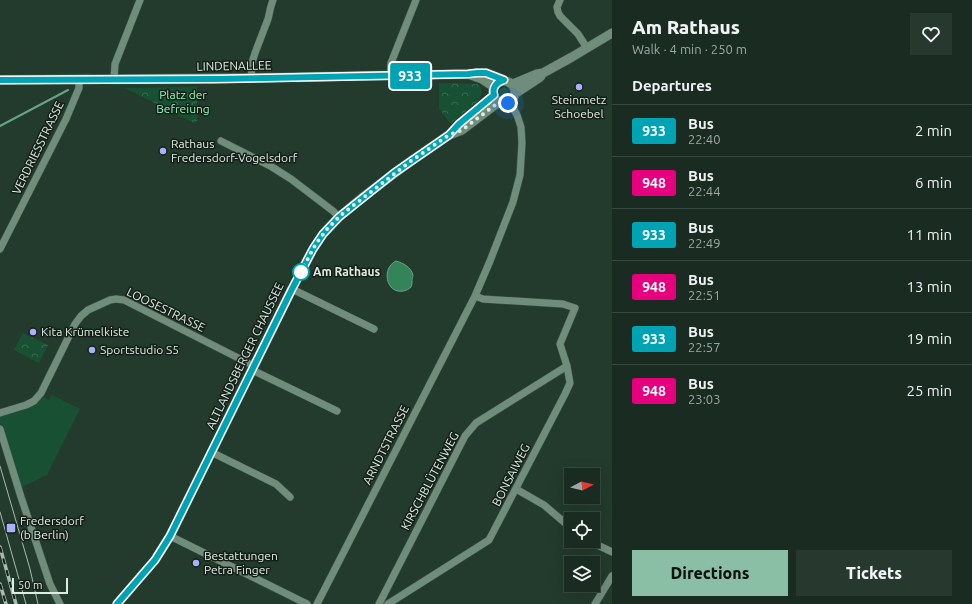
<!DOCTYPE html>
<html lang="en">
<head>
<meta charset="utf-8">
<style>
	:root { --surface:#1a2c21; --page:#27382e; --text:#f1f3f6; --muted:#9fa7a5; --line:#38483f; --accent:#8abfa5 }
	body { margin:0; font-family:Ubuntu,sans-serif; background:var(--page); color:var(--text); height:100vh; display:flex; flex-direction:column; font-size:15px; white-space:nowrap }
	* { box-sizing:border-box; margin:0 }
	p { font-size:13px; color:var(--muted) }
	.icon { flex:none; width:22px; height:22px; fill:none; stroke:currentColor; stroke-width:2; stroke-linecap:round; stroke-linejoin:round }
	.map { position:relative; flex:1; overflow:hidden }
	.side { display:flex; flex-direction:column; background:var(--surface); width:360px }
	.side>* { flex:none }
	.badge { padding:0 8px; border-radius:3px; font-size:14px; line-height:26px }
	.needle { width:26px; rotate:83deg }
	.fabs { position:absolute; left:564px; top:468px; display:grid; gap:8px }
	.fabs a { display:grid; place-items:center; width:36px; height:36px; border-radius:0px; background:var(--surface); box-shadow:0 4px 16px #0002,0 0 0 1px var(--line); font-size:20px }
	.scale { position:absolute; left:12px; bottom:10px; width:56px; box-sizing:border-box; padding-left:4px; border:2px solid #deede3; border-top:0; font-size:11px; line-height:14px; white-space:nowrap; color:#deede3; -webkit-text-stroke:3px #141f18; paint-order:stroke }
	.you { position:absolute; width:20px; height:20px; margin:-10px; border:3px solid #fff; border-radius:50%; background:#1a73e8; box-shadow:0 0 0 6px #1a73e833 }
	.map>.badge { position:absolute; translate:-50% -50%; box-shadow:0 0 0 2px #fff }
	h2 { padding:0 20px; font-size:15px; line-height:36px }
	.round { display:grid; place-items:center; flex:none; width:42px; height:42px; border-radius:0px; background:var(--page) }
	.head { display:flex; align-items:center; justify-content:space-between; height:68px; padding:0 20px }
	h1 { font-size:19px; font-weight:800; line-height:30px }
	.cta { display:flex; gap:8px; margin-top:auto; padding:8px 20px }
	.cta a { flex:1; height:46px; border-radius:0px; background:var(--accent); color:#111; font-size:16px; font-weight:800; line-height:46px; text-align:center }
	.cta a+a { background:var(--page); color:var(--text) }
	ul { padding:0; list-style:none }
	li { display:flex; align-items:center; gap:12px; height:52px; padding:0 20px; border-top:1px solid var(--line) }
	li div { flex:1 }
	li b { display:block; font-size:15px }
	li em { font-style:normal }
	li .badge { min-width:44px; font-weight:700; text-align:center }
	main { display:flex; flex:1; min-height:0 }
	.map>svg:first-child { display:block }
	.green { fill:#185034 }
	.park { fill:url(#park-crowns) }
	.water { fill:#34845b; stroke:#67a484 }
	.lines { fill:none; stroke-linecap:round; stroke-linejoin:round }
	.stream { stroke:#67a484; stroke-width:2 }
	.street-casing { stroke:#40564b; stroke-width:8 }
	.secondary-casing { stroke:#40564b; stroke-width:10 }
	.street { stroke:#708c7b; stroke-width:7 }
	.secondary { stroke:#708c7b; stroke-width:9 }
	.tram { stroke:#a8baaf; stroke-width:1 }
	.rail-casing { stroke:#a8baaf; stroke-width:3.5 }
	.rail { stroke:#141f18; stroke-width:2; stroke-dasharray:6; stroke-linecap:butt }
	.line-casing { stroke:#fff; stroke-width:9 }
	.line { stroke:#00a3b4; stroke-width:6 }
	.walk { stroke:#deede3; stroke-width:4; stroke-dasharray:0 7.2 }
	.poi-dot { fill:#aab0fb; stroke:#141f18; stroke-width:1.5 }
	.stop-dot { fill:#fff; stroke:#00a3b4; stroke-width:2 }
	.labels { text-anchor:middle; stroke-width:3; stroke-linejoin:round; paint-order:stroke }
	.street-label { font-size:12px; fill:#deede3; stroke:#141f18 }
	.park-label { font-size:12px; fill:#8dfabd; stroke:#141f18 }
	.poi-label { font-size:12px; fill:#deede3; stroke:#141f18; text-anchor:start }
	.stop-label { font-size:12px; font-weight:bold; fill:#deede3; stroke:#141f18; text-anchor:start }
</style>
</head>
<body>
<main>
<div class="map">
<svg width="612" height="604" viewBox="0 0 612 604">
	<defs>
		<pattern id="park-crowns" width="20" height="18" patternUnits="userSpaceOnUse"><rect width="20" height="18" fill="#185034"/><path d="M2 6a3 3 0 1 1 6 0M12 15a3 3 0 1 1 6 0" fill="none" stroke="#396a51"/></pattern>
	</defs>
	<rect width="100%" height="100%" fill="#223b2c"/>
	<!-- green -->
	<path class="green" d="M91 73V76H48L46 74H47Z
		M197 82 198 84 116 85 104 84H93V83Z
		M499.5 92a4.5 4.5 0 1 1 9 0a4.5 4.5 0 1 1-9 0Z
		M52 395 80 409 47 475 20 488 0 422V416L38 401 43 397 49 400Z"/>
	<!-- park -->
	<path class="park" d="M439 83 478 84C483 88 482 96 479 101L450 124 439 108Z
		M197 87V121L194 123 125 88Z
		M23 333 48 345 39 363 14 350Z"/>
	<!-- water -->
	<path class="water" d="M396 261C403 263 411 267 413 275 413 275 412 280 412 281 412 283 412 285 411 287 409 289 406 291 403 291 386 294 381 268 396 261Z"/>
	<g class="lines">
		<!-- stream -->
		<path class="stream" d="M0 126 68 90"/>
		<!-- street casing -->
		<g class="street-casing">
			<path id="street" d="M560 0 557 7 558 12 560 16 578 34 587 48
				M390 76 391 63 416 0
				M252 78 251 66 255 53 268 19 271 6 273 0
				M114 79 115 64 140 0
				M221 141 272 167 291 179 333 211 339 217
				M0 249 66 119 79 88V79
				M292 289 374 329
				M252 370 337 411
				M0 413 26 405 34 401 41 393 75 324 81 316 88 310 110 300 116 299 124 300 254 366
				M0 429 21 497 50 584 60 604
				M211 452 276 484 290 497
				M516 489 544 505 571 528
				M170 536 307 604
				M589 541 612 552
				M317 604 475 296 490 261 513 202 520 175 522 143 521 127 517 115 510 102
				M379 604 465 436 476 423 567 366
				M388 604 489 540 565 394 570 383 567 366 560 344 575 308 563 304 483 299 475 296
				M595 604 612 576"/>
		</g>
		<!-- secondary casing -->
		<g class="secondary-casing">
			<path id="secondary" d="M471 75 482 79 494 87
				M0 80 249 78 468 74 477 73H486L504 80
				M493 92a11 11 0 1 1 22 0a11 11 0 1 1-22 0Z
				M513 84 537 74 543 73 572 57 612 33
				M516 93 539 78 541 76
				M450 134 459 124 494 95
				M117 604 155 560 170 536 292 289 313 249 323 234 339 217 363 197 411 161 449 135 462 130 499 102"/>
		</g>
		<!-- street -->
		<use href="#street" class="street"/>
		<!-- secondary -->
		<use href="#secondary" class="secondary"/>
		<!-- tram -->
		<path class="tram" d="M0 466 30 569 38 604
			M0 512 26 604"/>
		<!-- rail casing -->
		<g class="rail-casing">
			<path id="rail" d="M0 547 16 604
				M0 584 6 604"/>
		</g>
		<!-- rail -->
		<use href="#rail" class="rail"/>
	</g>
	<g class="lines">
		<!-- line casing -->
		<g class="line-casing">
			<path id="line" d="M0 80 215 79 468 74 477 73H486L504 80C496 82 492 88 494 95L459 124 449 135 394 173 339 217 323 234 313 249 292 289 170 536 155 560 117 604"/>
		</g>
		<!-- line -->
		<use href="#line" class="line"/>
		<!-- walk -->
		<path class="walk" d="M301 272 313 249 318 241 328 228 341 215 411 161 449 135 462 130 499 102 502 103H508"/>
	</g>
	<!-- markers -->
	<g class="poi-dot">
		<circle cx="579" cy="87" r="4"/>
		<circle cx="163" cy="151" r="4"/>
		<circle cx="33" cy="332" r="4"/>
		<circle cx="92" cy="350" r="4"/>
		<rect x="6" y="523" width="10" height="10" rx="2"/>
		<circle cx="196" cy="563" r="4"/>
	</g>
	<circle class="stop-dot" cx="301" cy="272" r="8"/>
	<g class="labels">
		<!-- street labels -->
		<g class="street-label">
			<text transform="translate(234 66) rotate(-1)" y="4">LINDENALLEE</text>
			<text transform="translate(38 148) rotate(-64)" y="4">VERDRIESSTRASSE</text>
			<text transform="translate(166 310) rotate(26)" y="4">LOOSESTRASSE</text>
			<text transform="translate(245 356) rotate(-64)" y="4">ALTLANDSBERGER CHAUSSEE</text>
			<text transform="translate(386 445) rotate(-63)" y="4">ARNDTSTRASSE</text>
			<text transform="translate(511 475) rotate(-63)" y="4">BONSAIWEG</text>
			<text transform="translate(430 481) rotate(-62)" y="4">KIRSCHBLÜTENWEG</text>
		</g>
		<!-- park labels -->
		<g class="park-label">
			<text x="183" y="99">Platz der<tspan x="183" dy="14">Befreiung</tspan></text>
		</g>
		<!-- poi labels -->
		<g class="poi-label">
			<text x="579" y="104" text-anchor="middle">Steinmetz<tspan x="579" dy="14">Schoebel</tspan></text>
			<text x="171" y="148">Rathaus<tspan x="171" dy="14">Fredersdorf-Vogelsdorf</tspan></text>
			<text x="41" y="336">Kita Krümelkiste</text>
			<text x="100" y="354">Sportstudio S5</text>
			<text x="20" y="525">Fredersdorf<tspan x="20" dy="14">(b Berlin)</tspan></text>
			<text x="204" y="560">Bestattungen<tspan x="204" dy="14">Petra Finger</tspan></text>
		</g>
		<!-- stop labels -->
		<g class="stop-label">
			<text x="313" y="276">Am Rathaus</text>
		</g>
	</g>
</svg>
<div class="fabs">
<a><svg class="needle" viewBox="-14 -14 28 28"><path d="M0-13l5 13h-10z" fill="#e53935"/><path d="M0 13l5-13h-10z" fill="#9fa7a5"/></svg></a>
<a><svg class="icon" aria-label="locate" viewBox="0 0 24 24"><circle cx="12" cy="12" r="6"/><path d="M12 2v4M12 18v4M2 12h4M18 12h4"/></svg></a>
<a><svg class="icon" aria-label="layers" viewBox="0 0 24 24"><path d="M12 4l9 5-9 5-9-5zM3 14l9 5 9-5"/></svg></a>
</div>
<div class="scale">50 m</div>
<div class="you" style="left:508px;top:103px"></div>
<b class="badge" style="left:410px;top:76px;background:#00a3b4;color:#fff">933</b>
</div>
<section class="side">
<div class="head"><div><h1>Am Rathaus</h1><p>Walk · 4 min · 250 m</p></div><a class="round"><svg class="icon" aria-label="heart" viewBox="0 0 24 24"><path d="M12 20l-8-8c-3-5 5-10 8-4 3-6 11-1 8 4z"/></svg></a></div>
<h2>Departures</h2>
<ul>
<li><span class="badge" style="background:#00a3b4;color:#fff">933</span><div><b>Bus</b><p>22:40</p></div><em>2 min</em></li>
<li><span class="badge" style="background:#e6007e;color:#fff">948</span><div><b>Bus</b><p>22:44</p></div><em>6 min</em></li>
<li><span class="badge" style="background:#00a3b4;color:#fff">933</span><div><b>Bus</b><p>22:49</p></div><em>11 min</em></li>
<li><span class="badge" style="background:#e6007e;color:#fff">948</span><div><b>Bus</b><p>22:51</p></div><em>13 min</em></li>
<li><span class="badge" style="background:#00a3b4;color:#fff">933</span><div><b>Bus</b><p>22:57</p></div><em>19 min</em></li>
<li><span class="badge" style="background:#e6007e;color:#fff">948</span><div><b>Bus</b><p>23:03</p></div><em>25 min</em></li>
</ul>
<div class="cta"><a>Directions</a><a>Tickets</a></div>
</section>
</main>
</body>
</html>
